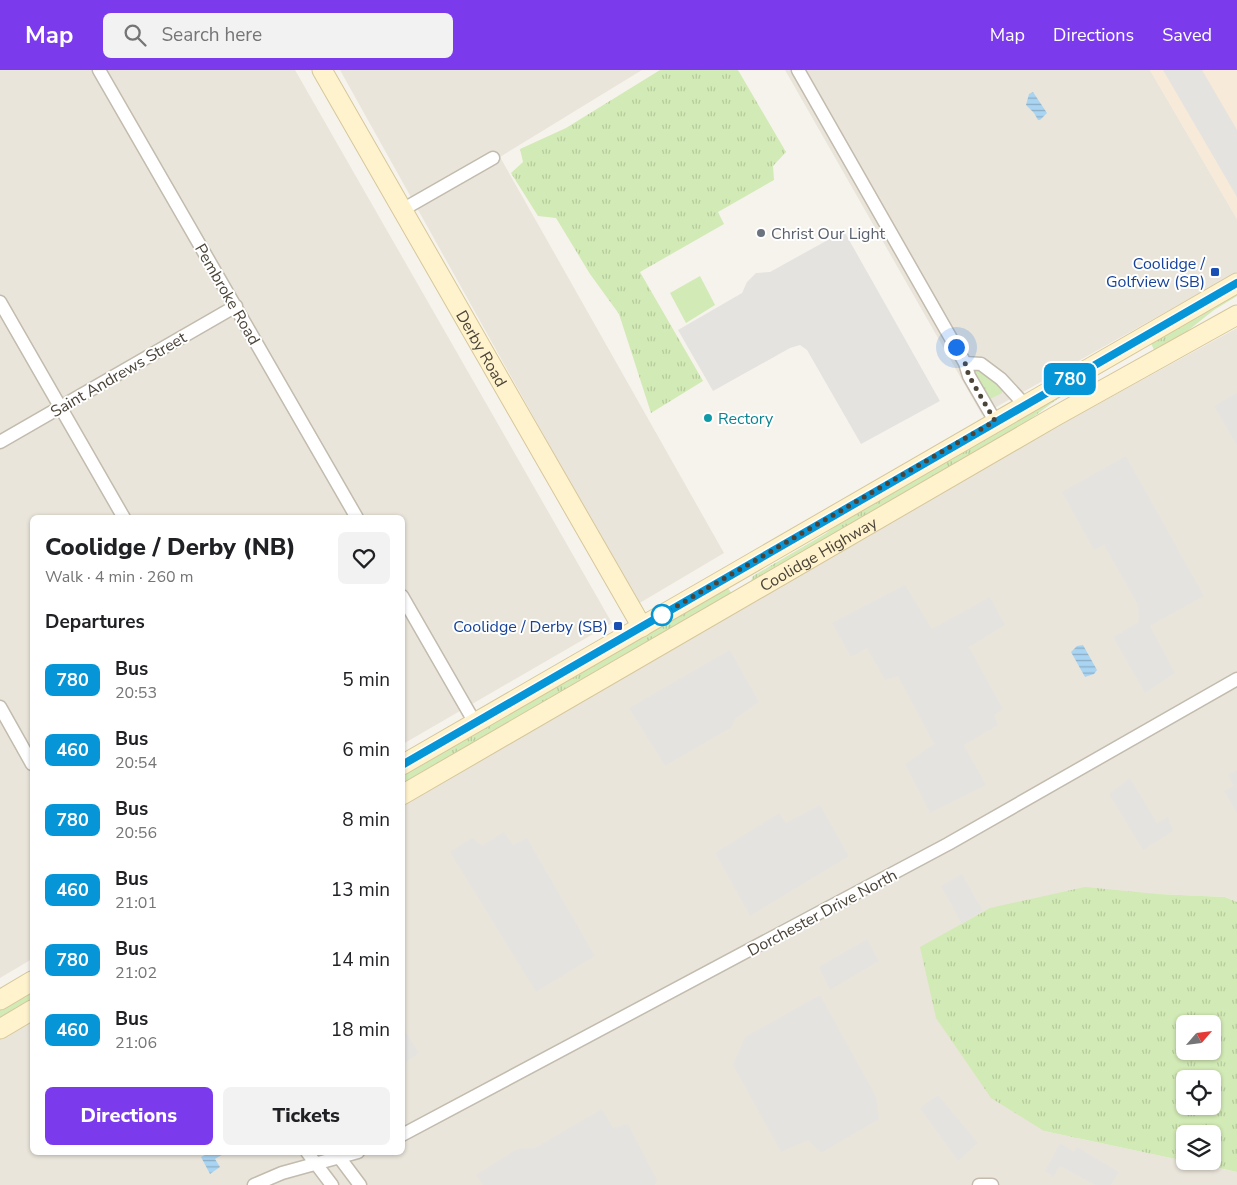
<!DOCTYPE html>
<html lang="en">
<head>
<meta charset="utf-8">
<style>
	:root { --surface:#fff; --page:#f2f2f2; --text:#202124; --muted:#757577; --accent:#7c3aed }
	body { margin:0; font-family:"Nunito Sans",sans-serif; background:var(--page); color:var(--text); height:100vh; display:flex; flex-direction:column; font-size:19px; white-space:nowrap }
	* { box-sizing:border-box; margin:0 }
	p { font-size:16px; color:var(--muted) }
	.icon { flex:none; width:28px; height:28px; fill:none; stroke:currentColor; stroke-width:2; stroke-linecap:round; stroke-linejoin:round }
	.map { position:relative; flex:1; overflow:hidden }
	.side { position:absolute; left:30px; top:445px; width:375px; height:640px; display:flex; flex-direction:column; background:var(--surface); border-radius:8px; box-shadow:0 1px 4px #0004 }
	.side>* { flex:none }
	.badge { padding:0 10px; border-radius:8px; font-size:18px; line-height:32px }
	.needle { width:32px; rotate:62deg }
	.controls { position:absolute; left:1176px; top:945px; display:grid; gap:10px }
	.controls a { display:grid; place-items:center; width:45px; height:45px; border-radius:8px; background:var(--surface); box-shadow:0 1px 4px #0004; font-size:25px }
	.you { position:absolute; width:25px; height:25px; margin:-12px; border:4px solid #fff; border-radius:50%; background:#1a73e8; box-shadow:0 0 0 8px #1a73e833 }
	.map>.badge { position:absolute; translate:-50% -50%; box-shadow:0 0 0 2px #fff }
	h2 { padding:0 15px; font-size:19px; line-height:45px }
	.round { display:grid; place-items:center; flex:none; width:52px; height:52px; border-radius:8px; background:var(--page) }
	.summary { display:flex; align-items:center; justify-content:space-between; height:85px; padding:0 15px }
	h1 { font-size:24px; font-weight:800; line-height:38px }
	.cta { display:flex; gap:10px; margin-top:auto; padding:10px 15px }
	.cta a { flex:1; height:58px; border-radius:8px; background:var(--accent); color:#fff; font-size:20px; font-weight:800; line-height:58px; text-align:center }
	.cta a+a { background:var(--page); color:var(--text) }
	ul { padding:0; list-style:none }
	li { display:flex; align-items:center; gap:15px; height:70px; padding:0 15px }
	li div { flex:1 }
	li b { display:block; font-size:19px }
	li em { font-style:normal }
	li .badge { min-width:55px; font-weight:700; text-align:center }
	header { display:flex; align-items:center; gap:30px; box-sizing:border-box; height:70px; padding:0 25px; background:var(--accent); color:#fff }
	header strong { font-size:24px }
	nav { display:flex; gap:28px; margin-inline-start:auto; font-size:18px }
	.search { width:350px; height:45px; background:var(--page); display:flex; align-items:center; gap:12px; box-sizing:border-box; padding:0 18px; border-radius:8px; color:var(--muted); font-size:19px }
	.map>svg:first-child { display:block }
	.residential { fill:#eae5da }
	.commercial { fill:#f7ead8 }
	.grass { fill:url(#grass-tufts); fill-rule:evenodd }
	.park { fill:#d2eab5 }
	.parking { fill:#e5e3e0 }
	.water { fill:url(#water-rules) }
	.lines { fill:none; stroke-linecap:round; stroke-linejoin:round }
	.street-casing { stroke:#c2bbae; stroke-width:15 }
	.secondary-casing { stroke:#d6c79b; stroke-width:21 }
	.street { stroke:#fff; stroke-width:12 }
	.secondary { stroke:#fff3cd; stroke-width:19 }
	.line-casing { stroke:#fff; stroke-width:11 }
	.line { stroke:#0696d7; stroke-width:8 }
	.walk { stroke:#4b4439; stroke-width:5; stroke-dasharray:0 9 }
	.worship-dot { fill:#6b7280; stroke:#fff; stroke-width:2 }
	.transit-dot { fill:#1a4fb4; stroke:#fff; stroke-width:2 }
	.culture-dot { fill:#0f9aa8; stroke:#fff; stroke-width:2 }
	.stop-dot { fill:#fff; stroke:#0696d7; stroke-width:2.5 }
	.labels { text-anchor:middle; stroke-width:4; stroke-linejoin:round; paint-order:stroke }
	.worship-label { font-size:16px; fill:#5b616d; stroke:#fff; text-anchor:start }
	.transit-label { font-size:16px; fill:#164399; stroke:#fff; text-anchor:end }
	.street-label { font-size:16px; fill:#4b4439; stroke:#fff }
	.culture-label { font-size:16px; fill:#0d838f; stroke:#fff; text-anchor:start }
</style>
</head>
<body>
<header>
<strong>Map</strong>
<div class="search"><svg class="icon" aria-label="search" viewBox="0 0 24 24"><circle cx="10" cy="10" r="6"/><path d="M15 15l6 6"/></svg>Search here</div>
<nav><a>Map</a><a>Directions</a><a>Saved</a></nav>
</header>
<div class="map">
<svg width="1237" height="1115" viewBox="0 0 1237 1115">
	<defs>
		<pattern id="grass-tufts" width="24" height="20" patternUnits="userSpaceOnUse" patternTransform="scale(1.25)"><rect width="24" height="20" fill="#d2eab5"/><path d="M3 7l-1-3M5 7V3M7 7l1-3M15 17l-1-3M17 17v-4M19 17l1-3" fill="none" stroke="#b6ca9c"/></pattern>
		<pattern id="water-rules" width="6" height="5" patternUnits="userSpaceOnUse" patternTransform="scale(1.25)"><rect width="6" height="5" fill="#a9d4f2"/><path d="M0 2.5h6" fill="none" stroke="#8caec5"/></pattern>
	</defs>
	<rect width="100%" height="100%" fill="#f6f3ec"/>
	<!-- residential -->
	<path class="residential" d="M0 0H295L612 553 403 674 402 448H32V889L0 908Z
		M340 0H642L500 87 724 483 638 534Z
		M785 0H1150L1237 149V202L982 345Z
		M1237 258V832L1225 827 1157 824 1044 1061 1237 1102V1115H0V969L32 950V1082H402L403 736 1000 388Z"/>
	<!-- commercial -->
	<path class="commercial" d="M1150 0H1237V149Z"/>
	<!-- grass -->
	<path class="grass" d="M660 0H738L786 82 773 96 774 110 718 142 724 154 640 202 703 311 651 343 619 244 590 204 556 148 538 146 511 103 523 92 520 79 566 58Z
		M1237 220V226L1214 240 1181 266 1154 280 1150 271Z
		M1131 285 1056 330 1017 359 751 511 753 506 825 464 858 439Z
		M975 299H979L1002 317V323L990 329 975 304Z
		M726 515 732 524 403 717 402 703Z
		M1085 817 1157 824 1225 827 1237 832V1102L1188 1091H1212V1064H1185V1091L1044 1061 991 1028 936 948 920 877 990 838ZM1185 954H1212V981H1185ZM1185 1009H1212V1036H1185Z
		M32 918V932L0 951V938Z"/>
	<!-- park -->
	<path class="park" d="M700 206 715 235 686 253 670 223Z"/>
	<!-- parking -->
	<path class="parking" d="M1163 0H1202L1237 60V127Z
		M844 161 940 331 861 374 807 280 800 275 790 278 713 321 678 260 742 223 747 212 756 203 770 202Z
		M1237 323V376L1214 336Z
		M1126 386 1204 526 1150 556 1175 603 1145 623 1113 567 1139 552 1138 535 1104 475 1094 480 1062 422Z
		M905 515 932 559 990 527 1005 555 969 577 1003 639 994 645 998 655 964 675 986 715 930 743 905 694 934 674 898 606 885 610 867 578 851 587 832 553Z
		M730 580 759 632 735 649 732 657 665 696 629 638Z
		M1237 700V743L1224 721 1234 716 1228 705Z
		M1130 708 1157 753 1168 747 1173 761 1143 780 1109 724Z
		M820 735 849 786 750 846 715 783 779 743 786 753Z
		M504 762 513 775 527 768 595 886 536 922 450 782 472 768 482 776Z
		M962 804 983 841 962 854 941 816Z
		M867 869 879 891 830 920 819 897Z
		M820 925 876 1026 879 1049 821 1083 808 1070 781 1082 733 995 745 967Z
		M402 956 419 983 403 994H402Z
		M938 1025 978 1073 958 1091 920 1038Z
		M602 1039 613 1058 628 1054 657 1110 655 1115H483L476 1105 517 1079 535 1078Z
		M1060 1073 1074 1082 1077 1077 1119 1102 1111 1115H1095L1060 1096 1053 1107 1045 1101Z"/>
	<!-- water -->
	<path class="water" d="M1033 22 1047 43 1040 50H1038L1034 43 1026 35 1029 24Z
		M1083 575 1097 600 1094 604 1085 607 1071 582 1077 576Z
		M209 1083H225L215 1089 220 1097 210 1104 201 1087Z"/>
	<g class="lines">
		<!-- street casing -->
		<g class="street-casing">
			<path id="street" d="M99 0 357 448
				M798 0 965 293 969 306 995 351
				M402 140 493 88
				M0 232 124 448
				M965 293 981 294 1001 309 1024 334
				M0 372 236 236
				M402 526 475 653
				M0 637 32 694
				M402 1065 948 774 1237 609
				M307 1082 332 1115
				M336 1083 360 1115
				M254 1115 282 1103 358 1082
				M979 1115H992"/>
		</g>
		<!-- secondary casing -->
		<g class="secondary-casing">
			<g id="secondary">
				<path id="s1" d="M322 0 642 557"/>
				<path d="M402 695 1237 213"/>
				<path id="s2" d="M402 725 1054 347 1237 245"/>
				<path d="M0 930 32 911"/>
				<path d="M0 959 32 940"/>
			</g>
		</g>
		<!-- street -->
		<use href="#street" class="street"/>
		<!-- secondary -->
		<use href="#secondary" class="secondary"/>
	</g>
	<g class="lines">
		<!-- line casing -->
		<g class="line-casing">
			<path id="line" d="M402 695 1237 213"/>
		</g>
		<!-- line -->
		<use href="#line" class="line"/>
		<!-- walk -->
		<path class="walk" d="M662 545 658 547 995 351 969 306 965 293 956 277"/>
	</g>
	<!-- markers -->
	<circle class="worship-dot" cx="761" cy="163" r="5"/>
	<g class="transit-dot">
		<rect x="1210" y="197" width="10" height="10" rx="2.5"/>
		<rect x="613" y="551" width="10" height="10" rx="2.5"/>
	</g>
	<circle class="culture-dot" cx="708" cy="348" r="5"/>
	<circle class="stop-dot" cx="662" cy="545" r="10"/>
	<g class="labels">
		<!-- worship labels -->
		<g class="worship-label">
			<text x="771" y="169">Christ Our Light</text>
		</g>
		<!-- transit labels -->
		<g class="transit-label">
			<text x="1205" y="199">Coolidge /<tspan x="1205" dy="18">Golfview (SB)</tspan></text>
			<text x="608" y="562">Coolidge / Derby (SB)</text>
		</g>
		<!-- street labels -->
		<g class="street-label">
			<text transform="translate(228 224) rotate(60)" y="6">Pembroke Road</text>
			<text dy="6" stroke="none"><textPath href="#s1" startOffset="321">Derby Road</textPath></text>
			<text transform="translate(118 304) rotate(-30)" y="6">Saint Andrews Street</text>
			<text dy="6" stroke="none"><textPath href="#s2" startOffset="481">Coolidge Highway</textPath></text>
			<text transform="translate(822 842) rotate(-28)" y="6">Dorchester Drive North</text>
		</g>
		<!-- culture labels -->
		<g class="culture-label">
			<text x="718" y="354">Rectory</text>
		</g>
	</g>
</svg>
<div class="controls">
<a><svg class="needle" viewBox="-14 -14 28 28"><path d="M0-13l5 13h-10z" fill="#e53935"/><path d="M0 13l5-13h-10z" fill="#757577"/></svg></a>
<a><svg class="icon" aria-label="locate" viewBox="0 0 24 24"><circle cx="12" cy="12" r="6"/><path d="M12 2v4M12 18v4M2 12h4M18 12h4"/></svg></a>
<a><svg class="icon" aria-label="layers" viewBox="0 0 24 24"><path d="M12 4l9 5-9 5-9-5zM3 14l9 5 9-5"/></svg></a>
</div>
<div class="you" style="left:956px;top:277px"></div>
<b class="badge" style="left:1070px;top:309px;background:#0696d7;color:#fff">780</b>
<section class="side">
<div class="summary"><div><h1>Coolidge / Derby (NB)</h1><p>Walk · 4 min · 260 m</p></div><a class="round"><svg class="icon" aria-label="heart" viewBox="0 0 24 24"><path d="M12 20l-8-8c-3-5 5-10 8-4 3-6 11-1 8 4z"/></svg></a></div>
<h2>Departures</h2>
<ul>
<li><span class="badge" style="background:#0696d7;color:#fff">780</span><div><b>Bus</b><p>20:53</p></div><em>5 min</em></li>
<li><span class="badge" style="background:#0696d7;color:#fff">460</span><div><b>Bus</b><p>20:54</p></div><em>6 min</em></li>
<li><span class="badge" style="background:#0696d7;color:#fff">780</span><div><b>Bus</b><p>20:56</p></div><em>8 min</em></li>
<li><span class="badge" style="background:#0696d7;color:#fff">460</span><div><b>Bus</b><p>21:01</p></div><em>13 min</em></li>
<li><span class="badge" style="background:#0696d7;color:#fff">780</span><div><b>Bus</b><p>21:02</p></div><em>14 min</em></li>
<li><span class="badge" style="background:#0696d7;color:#fff">460</span><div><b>Bus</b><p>21:06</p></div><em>18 min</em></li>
</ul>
<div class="cta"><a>Directions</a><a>Tickets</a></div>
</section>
</div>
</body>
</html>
